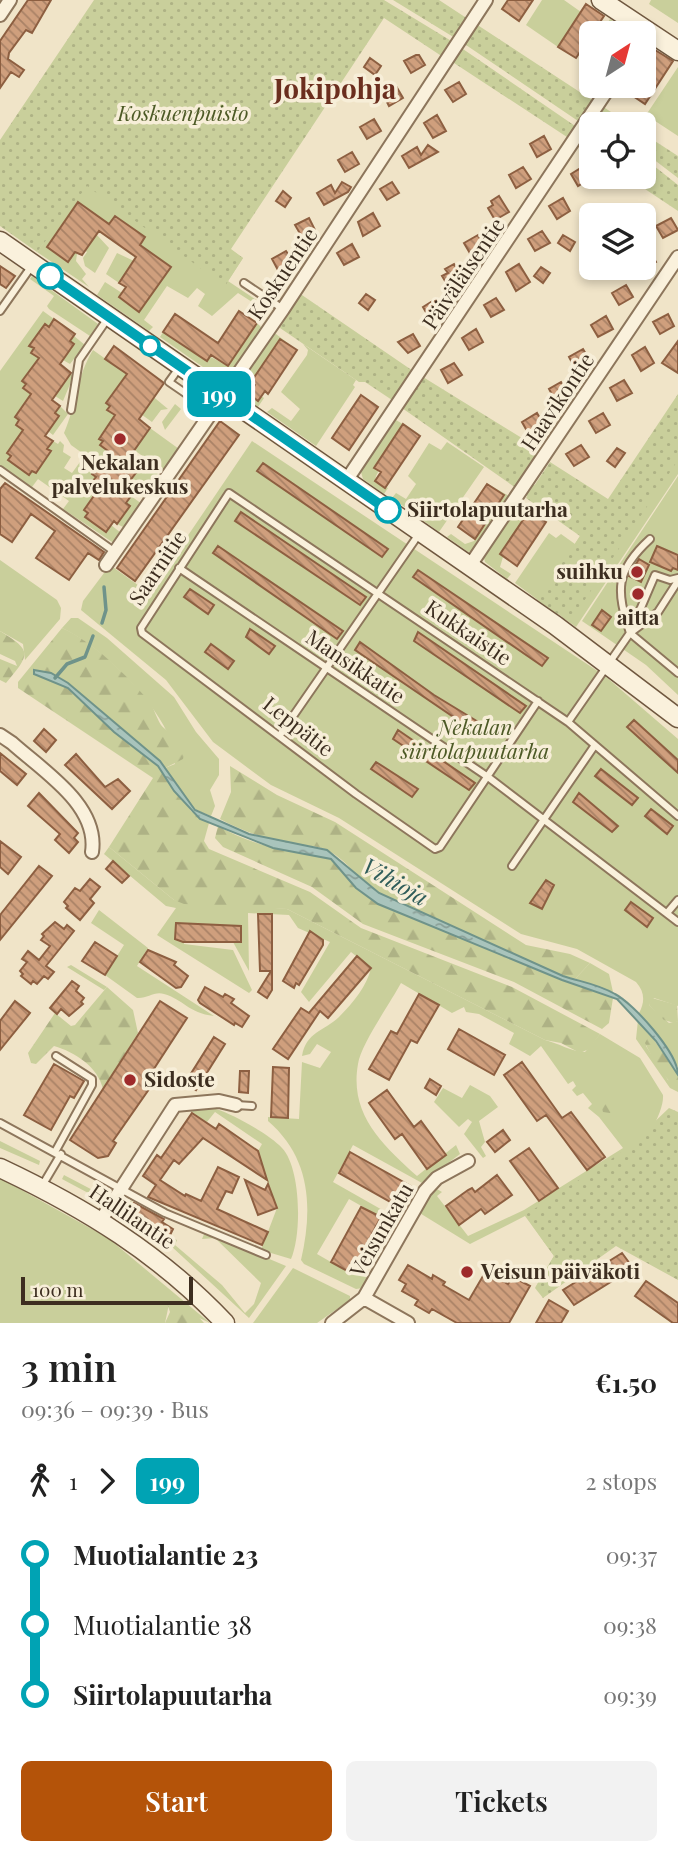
<!DOCTYPE html>
<html lang="en">
<head>
<meta charset="utf-8">
<style>
	:root { --surface:#fff; --page:#f2f2f2; --text:#222; --muted:#767676; --accent:#b45309 }
	body { margin:0; font-family:"Playfair Display",serif; background:var(--page); color:var(--text); height:100vh; display:flex; flex-direction:column; font-size:26px; white-space:nowrap }
	* { box-sizing:border-box; margin:0 }
	p { font-size:23px; color:var(--muted) }
	.icon { flex:none; width:38px; height:38px; fill:none; stroke:currentColor; stroke-width:2; stroke-linecap:round; stroke-linejoin:round }
	.map { position:relative; height:1323px; overflow:hidden }
	.sheet { display:flex; flex-direction:column; background:var(--surface); flex:1 }
	.sheet>* { flex:none }
	.badge { padding:0 14px; border-radius:10px; font-size:24px; line-height:46px }
	.needle { width:46px; rotate:36deg }
	.controls { position:absolute; left:579px; top:21px; display:grid; gap:14px }
	.controls a { display:grid; place-items:center; width:77px; height:77px; border-radius:10px; background:var(--surface); box-shadow:0 4px 10px #0003; font-size:35px }
	.scale { position:absolute; left:21px; bottom:18px; width:172px; box-sizing:border-box; padding-left:7px; border:4px solid #3d2e20; border-top:0; font-size:19px; line-height:24px; white-space:nowrap; color:#3d2e20; -webkit-text-stroke:5px #f7eed8; paint-order:stroke }
	.map>.badge { position:absolute; translate:-50% -50%; box-shadow:0 0 0 4px #fff }
	.legs { display:flex; align-items:center; gap:10px; height:77px; padding:0 21px; font-size:23px }
	.legs p { margin-inline-start:auto }
	.summary { display:flex; align-items:center; justify-content:space-between; height:119px; padding:0 21px }
	h1 { font-size:38px; font-weight:600; line-height:52px }
	.primary-button { display:flex; gap:14px; margin-top:auto; padding:14px 21px }
	.primary-button a { flex:1; height:80px; border-radius:10px; background:var(--accent); color:#fff; font-size:28px; font-weight:600; line-height:80px; text-align:center }
	.primary-button a+a { background:var(--page); color:var(--text) }
	ul { padding:0 21px; list-style:none }
	li { display:flex; align-items:center; gap:24px; height:70px; font-size:26px }
	li i { display:grid; place-items:center; width:10px; height:100%; margin:0 9px; background:currentColor }
	li i::after { content:''; width:18px; height:18px; margin:-9px; border:5px solid; border-radius:50%; background:var(--surface) }
	li p { margin-inline-start:auto }
	li:first-child i { background:linear-gradient(#0000 50%,currentColor 0) }
	li:last-child i { background:linear-gradient(currentColor 50%,#0000 0) }
	.map>svg:first-child { display:block }
	.green { fill:#c9cf9b }
	.forest { fill:url(#forest-firs) }
	.park { fill:url(#park-dots) }
	.water { fill:url(#water-ripples); stroke:#6f938a; stroke-width:2 }
	.lines { fill:none; stroke-linecap:round; stroke-linejoin:round }
	.stream { stroke:#6f938a; stroke-width:3.5 }
	.building { fill:url(#building-back-hatch); stroke:#8d5f41; stroke-width:2 }
	.lane-casing { stroke:#8d765c; stroke-width:10 }
	.street-casing { stroke:#8d765c; stroke-width:16 }
	.secondary-casing { stroke:#6f573f; stroke-width:21 }
	.lane { stroke:#faf1dc; stroke-width:6 }
	.street { stroke:#faf1dc; stroke-width:12 }
	.secondary { stroke:#faf1dc; stroke-width:18 }
	.line-1-casing { stroke:#fff; stroke-width:16 }
	.line-1 { stroke:#00a3b4; stroke-width:10 }
	.stop-1-dot { fill:#fff; stroke:#00a3b4; stroke-width:3.5 }
	.poi-dot { fill:#9e2a2b; stroke:#f7eed8; stroke-width:2.5 }
	.labels { text-anchor:middle; stroke-width:7; stroke-linejoin:round; paint-order:stroke }
	.park-label { font-size:21px; font-style:italic; fill:#4d5a26; stroke:#f7eed8 }
	.street-label { font-size:21px; fill:#3d2e20; stroke:#f7eed8 }
	.poi-label { font-size:21px; font-weight:bold; fill:#3d2e20; stroke:#f7eed8 }
	.stop-label { font-size:21px; font-weight:bold; fill:#3d2e20; stroke:#f7eed8; text-anchor:start }
	.water-label { font-size:23px; font-style:italic; fill:#2f5d5a; stroke:#f7eed8 }
	.district-label { font-size:28px; font-weight:bold; fill:#6b2e1e; stroke:#f7eed8 }
</style>
</head>
<body>
<div class="map">
<svg width="678" height="1323" viewBox="0 0 678 1323">
	<defs>
		<pattern id="forest-firs" width="22" height="20" patternUnits="userSpaceOnUse" patternTransform="scale(1.75)"><rect width="22" height="20" fill="#c9cf9b"/><path d="M5 1l3.5 6h-7zM16 11l3.5 6h-7z" fill="#aeb285"/></pattern>
		<pattern id="park-dots" width="8" height="8" patternUnits="userSpaceOnUse" patternTransform="scale(1.75)"><rect width="8" height="8" fill="#c9cf9b"/><path d="M2 2h.1M6 6h.1" fill="none" stroke="#aeb285" stroke-width="1.8" stroke-linecap="round"/></pattern>
		<pattern id="water-ripples" width="26" height="14" patternUnits="userSpaceOnUse" patternTransform="scale(1.75)"><rect width="26" height="14" fill="#a9c4bc"/><path d="M2 4q2-2 4 0t4 0M15 11q2-2 4 0t4 0" fill="none" stroke="#8ba098"/></pattern>
		<pattern id="building-back-hatch" width="6" height="6" patternUnits="userSpaceOnUse" patternTransform="scale(1.75)"><rect width="6" height="6" fill="#cf9f7d"/><path d="M-1 5l2 2M0 0l6 6M5-1l2 2" fill="none" stroke="#a98266"/></pattern>
	</defs>
	<rect width="100%" height="100%" fill="#f0e4c8"/>
	<!-- green -->
	<path class="green" d="M542 0H564L581 12 558 47 526 25Z
		M651 0H678V23L649 4Z
		M610 19 631 33H601Z
		M678 67V136L646 115Z
		M69 176 227 247 243 258 228 281 264 305 260 307 238 293 212 316 198 306 205 294 197 288 188 298 167 286 144 320 153 327 149 331 97 295 105 282 122 293 119 298 139 312 171 267 140 245 145 237 116 216 109 224 79 203 47 247 67 262 75 252 77 254 76 261 86 274 82 279 89 287 37 252 82 188Z
		M97 235 109 248 95 273 85 266 83 258 87 252 81 248Z
		M117 253 134 261 119 283 106 274Z
		M32 276 98 324 90 336 49 309 47 306 54 296 30 279Z
		M43 311 54 319 49 327 45 324 30 345 34 348 31 353 39 358 24 388 31 394 15 416 23 430 8 453 36 473 39 469 35 466 51 452 47 449 53 441 58 444 60 441 64 445 63 452 71 457 64 468 72 473 85 455 71 445 64 433C76 406 77 375 93 350L131 377 108 410 115 415 99 438 103 441 100 446 108 451 104 456 108 459 92 473 96 477 93 482 100 487 84 510 88 513 85 517 111 525 121 533 115 544 63 509 69 501 38 479 32 487 0 465V371Z
		M257 323 263 329 229 379 223 381 160 337 163 332 228 366Z
		M276 334 297 350 280 339 252 382 249 394 258 401 261 396 264 398 258 407 241 395 237 384 271 335Z
		M74 336 85 345 70 364 63 360 74 344 70 341Z
		M303 344 356 380 353 385 355 387 316 446 267 412 272 408 291 421 300 409 281 392 307 355 308 350Z
		M71 373 73 377 63 401 55 396Z
		M150 394 168 409 161 410 152 422 138 412Z
		M175 404 181 409 165 430 162 422Z
		M60 406 68 414 53 435 44 428 59 416 55 413Z
		M396 420 421 435 403 425 376 476 375 481 388 488 384 494 363 479 361 472Z
		M150 428 179 449 164 471 134 450Z
		M678 430V474L576 627 562 617 582 580Z
		M252 441 605 676 678 739V1006L654 998 649 1005 669 1023 678 1021V1067L639 1013C645 1002 645 992 636 982L577 949 521 934 339 818 271 785 213 742 166 680 81 610 83 601 110 565 149 593Z
		M447 442 484 467 439 532 392 498 396 493 406 499 416 484 408 476 429 443 441 450Z
		M139 460 161 476 145 499 122 484 131 479Z
		M678 476V695L646 665 582 621Z
		M532 483 598 530 581 572 557 614 515 583 549 533 556 538 561 534 575 544 580 536 578 530 526 495Z
		M488 484 509 496 510 500 473 551 468 552 447 537 451 534 465 544 474 541 504 496Z
		M131 496 142 504 125 528 117 524 119 513 123 515 130 506 126 503Z
		M519 503 546 522 529 511 500 554 503 557 500 567 511 574 507 579 485 562 483 554Z
		M0 560 57 600 61 608 60 619 25 660 23 644 0 631Z
		M71 618H78L107 638 174 697 196 732 219 759V775L210 790 215 806 211 816 194 809 166 773 165 768 175 764C173 754 172 741 167 732 151 697 98 644 62 628Z
		M109 847 174 900 287 909 545 1040C558 1043 572 1052 585 1052L600 1034 640 1058 663 1095C666 1133 562 1253 535 1288L554 1256 525 1216 470 1244 418 1212 435 1188 442 1192 437 1196 468 1236 524 1210 623 1148 599 1117 588 1108 592 1104 583 1093 577 1096 572 1090 576 1086 573 1081 568 1084 541 1046 530 1056 509 1044 514 1033 479 1014 466 1012 464 1007 452 1013 401 983C391 1002 361 1044 358 1064 349 1115 383 1145 417 1176L456 1145 460 1154 422 1183 353 1145 333 1182 400 1220 395 1230 379 1221 381 1217 349 1199 317 1254 350 1273 352 1270 368 1278 363 1288 356 1289 304 1264 301 1260C313 1208 311 1158 268 1121V1117L299 1119 302 1062 320 1068 331 1052 317 1044 310 1054 302 1056C306 1032 324 1031 339 1017 353 1003 367 986 371 968L351 952 309 1002 301 992 330 942 298 928 289 915 248 913 249 971 233 942H241V926L176 923 175 939 184 940V944L233 950 252 990 249 993 157 935 176 908 166 906 104 854Z
		M99 910 148 948 137 966 214 1016C188 1013 183 999 164 994 154 991 147 999 137 998L105 975 124 945 91 923Z
		M590 963 609 974 613 992 575 979Z
		M71 965 107 987 104 990 67 967Z
		M638 1020 650 1034 646 1046 668 1080 678 1082V1092L670 1088 636 1039Z
		M470 1085 490 1096 498 1107 479 1121 485 1142 481 1147 486 1156 483 1158 464 1134 472 1122 468 1119 459 1127 434 1102 443 1088 462 1098Z
		M216 1109C233 1114 270 1135 282 1148 301 1168 302 1234 291 1259L261 1250 277 1208 261 1165 248 1169 262 1144 215 1112 207 1122 189 1110Z
		M0 1141 40 1161 39 1165 0 1148Z
		M64 1175 104 1196 105 1202 62 1179Z
		M0 1178 108 1238 210 1323 169 1304 165 1323H0Z
		M125 1198 134 1203 128 1213 177 1240 175 1245 222 1285 245 1313 254 1304 261 1283 215 1238 202 1239 205 1232 286 1266 249 1318 171 1246 121 1211Z
		M293 1268 350 1296V1300L317 1323H253Z"/>
	<!-- forest -->
	<path class="forest" d="M62 628C94 642 126 675 149 701 154 708 156 717 161 725 170 735 188 743 183 759L165 768 68 683 58 676 33 673 68 688 114 732 158 766 191 811 209 823 204 841 209 849 310 892 361 928 512 987 600 1034 589 1049 580 1053 561 1043 545 1040 287 909 184 904 174 900 109 847 153 778 18 688V682Z
		M0 631C33 651 30 654 6 683L0 680V659L17 666 15 661 0 654Z
		M230 766 277 795 335 822 526 945 570 954 590 963 575 979 563 976 379 893C360 882 348 861 329 851 318 845 305 846 292 844 266 839 244 832 220 819L231 792Z
		M218 826C238 837 261 846 284 850 298 853 318 852 331 859 348 870 358 892 378 904L562 980 613 998 609 1023 602 1029 514 982 363 924 312 887 223 847 215 838Z
		M107 987 133 1010 138 1033 103 1089C98 1067 75 1052 54 1046L36 1064 31 1063 28 1053 55 1013 71 1026 75 1025Z
		M652 998 677 1005 678 1021 674 1023 664 1020 649 1005Z
		M650 1034 678 1075V1082L673 1084C661 1075 652 1057 645 1043Z
		M602 1091 613 1101 614 1109 610 1113 603 1112 598 1094Z
		M172 1294 189 1306 204 1323H165L170 1312 166 1300Z"/>
	<!-- park -->
	<path class="park" d="M94 0H384L453 42 443 57 384 18 231 249 243 258 225 286 87 186 37 252 0 226V140Z
		M393 0H439L468 19 455 38Z
		M476 24 595 102 581 123 463 43Z
		M460 47 578 128 570 139 451 61Z
		M602 106 629 124H592L591 128 588 127Z
		M644 134 678 156V178L644 152Z
		M644 158 678 185V211L627 177H644Z
		M299 293 416 373 395 402 365 382H359L280 328 278 325Z
		M423 377 543 451 516 488 402 408Z
		M678 394V460L570 622 537 600 580 536 526 498 550 462 608 499Z
		M669 1108 678 1112V1280L616 1246 543 1298 535 1288 554 1256 525 1215 625 1150Z"/>
	<!-- water -->
	<path class="water" d="M34 670 51 673 68 683 160 761 195 810 249 834 327 850 379 893 563 976C581 982 598 984 615 994 634 1004 678 1053 678 1075L656 1041 617 999 562 980 378 904 356 888 331 859 273 848 200 819 174 791 158 766 114 732 68 688 34 674Z"/>
	<g class="lines">
		<!-- stream -->
		<path class="stream" d="M102 623 106 610 104 587
			M55 678 67 664 85 657 93 636"/>
	</g>
	<!-- building -->
	<path class="building" d="M28 0H51L32 33 26 30 9 53 8 59 24 70 19 77 11 72 0 88V41Z
		M508 0H533L519 21 502 9Z
		M586 4 604 16 576 58 558 47Z
		M655 50 673 61 645 104 627 92 631 86H644V67Z
		M416 55H419L425 65 411 73 404 61Z
		M370 58 381 66 375 75 364 67Z
		M459 82 466 94 453 102 445 90Z
		M396 86 403 98 389 106 383 94Z
		M437 115 446 131 433 138 424 123Z
		M374 119 381 131 367 139 360 127Z
		M544 136 551 149 537 157 530 144Z
		M428 145 438 152 409 168 402 156 417 147 421 155Z
		M352 152 359 164 345 172 338 160Z
		M584 166 591 178 578 186 571 174Z
		M523 167 531 179 516 188 509 175Z
		M342 182 351 187 348 192 324 205 317 193 331 185 335 193Z
		M392 182 399 193 387 200 380 189Z
		M283 191 291 198 285 207 276 201Z
		M499 196 509 212 495 220 488 208 493 205 491 201Z
		M563 198 570 211 557 219 549 206Z
		M78 202 109 224 115 216 145 237 140 245 171 267 139 312 119 297 126 287 119 283 136 257 99 231 82 255 75 252 68 262 47 247Z
		M373 213 380 226 363 236 358 222Z
		M309 218 315 230 302 237 295 225Z
		M671 218 678 230 663 238 656 226Z
		M542 231 550 243 535 251 528 239Z
		M478 235 485 247 471 255 464 243Z
		M563 235 575 242 570 251 558 243Z
		M644 242 656 262 644 270Z
		M352 244 359 257 344 265 337 253Z
		M286 251 294 263 279 272 272 259Z
		M454 264 464 280 450 289 442 276 448 273 445 269Z
		M519 264 530 282 516 291 506 272Z
		M0 266 15 276 6 288 0 284Z
		M541 267 550 273 543 283 534 276Z
		M626 285 633 297 619 305 612 293Z
		M366 294 375 300 368 310 359 303Z
		M496 298 504 310 491 317 484 305Z
		M436 299 443 311 430 319 423 307Z
		M239 311 257 323 228 366 211 355 207 361 163 332 175 314 218 343Z
		M668 314 674 326 660 334 653 322Z
		M606 316 613 329 598 337 591 325Z
		M54 319 75 334 70 341 74 344 60 364 71 373 52 400 60 406 55 413 59 416 45 436 53 441 47 449 51 451 36 473 32 471 29 475 8 460 11 456 7 453 23 430 16 425 19 420 15 417 31 394 23 388 26 384 22 381 39 358 31 353 34 348 29 346 45 324 49 327Z
		M476 329 483 342 469 350 462 338Z
		M413 334 420 346 408 353 398 342Z
		M280 339 297 350 268 394 265 391 258 401 249 394 255 385 251 382Z
		M678 341V373L662 363Z
		M114 346 164 383 139 419 150 428 131 455 139 460 134 468 138 470 123 490 131 496 126 503 130 506 117 524 114 521 106 532 85 517 88 513 84 510 100 487 92 482 96 477 92 474 108 451 100 445 103 441 99 439 115 415 107 410 110 406 106 403 127 374 105 359Z
		M645 347 654 363 641 371 632 355Z
		M583 349 590 361 576 370 569 357Z
		M454 363 462 375 448 383 441 370Z
		M624 380 632 393 617 401 610 388Z
		M561 382 569 395 556 402 549 389Z
		M361 395 378 407 349 450 332 438Z
		M537 413 546 429 531 438 522 422Z
		M603 413 610 425 596 433 589 421Z
		M220 421 239 435 135 581 117 568Z
		M403 424 420 436 385 488 375 481 381 472 374 468Z
		M581 445 589 457 574 466 566 454Z
		M617 448 625 453 615 467 607 461Z
		M263 463 388 549 382 557 257 471Z
		M5 483 104 552 99 560 88 553 69 580 36 558 55 531 31 514 12 542 0 534V489Z
		M487 484 504 495 475 539 458 527Z
		M529 511 546 522 517 566 500 554Z
		M241 512 366 597 360 605 235 521Z
		M218 546 343 631 337 639 213 553Z
		M657 546 678 555V570L673 568 671 571 650 562Z
		M639 559 649 565 641 582 629 576Z
		M418 570 548 658 542 666 413 577Z
		M190 589 214 605 208 614 184 597Z
		M602 610 611 617 601 631 592 625Z
		M250 629 275 646 269 654 246 637Z
		M418 632 526 706 520 713 414 641Z
		M360 642 434 695 485 726 480 735 355 650Z
		M211 644 234 661 228 669 205 652Z
		M634 720 678 760V773L627 727Z
		M44 729 56 740 46 752 34 741Z
		M398 730 475 783 469 790 393 739Z
		M0 753 26 774 17 785 0 771Z
		M76 754 105 787 118 779 130 791 112 809 65 765Z
		M376 762 418 789 412 797 371 769Z
		M601 769 638 798 632 805 595 776Z
		M39 793 78 833 74 838 78 842 69 853 55 840 60 834 28 806Z
		M579 793 618 826 612 832 573 802Z
		M651 809 673 826 667 834 645 816Z
		M0 841 21 857 8 874 0 867Z
		M113 861 129 876 122 883 106 869Z
		M39 866 52 876 0 940V915Z
		M90 879 100 887 90 899 94 903 80 920 66 908 68 906 64 902 75 888 80 891Z
		M546 880 554 885 542 909 530 903Z
		M631 902 653 918 647 927 625 910Z
		M258 914H272V990L267 998 258 992 271 971H260Z
		M55 922 64 929 67 925 74 931 46 966 54 972 48 979 44 976 37 984 33 981 31 984 21 976 23 974 20 971 27 962 22 959 28 951 39 960 50 946 41 940 44 936 42 934Z
		M176 923 241 926V942H183L175 939Z
		M310 931 323 940V945L299 985 296 983 294 988 283 981Z
		M95 942 117 956 105 975 82 961Z
		M148 950 176 962 174 965 188 976 181 987 176 988 140 962Z
		M357 956 371 968 328 1018 320 1011 288 1059 273 1049 301 1008 309 1013Z
		M72 981 79 986 76 991 84 998 81 1002 83 1004 69 1016 61 1009 57 1014 50 1008Z
		M205 987 223 997 225 994 234 999 231 1003 249 1016 242 1027 235 1023 234 1025 200 1003 198 1000Z
		M419 994 439 1005 417 1043 411 1040 389 1080 369 1069 391 1031 397 1034Z
		M15 1001 30 1013 0 1050V1021Z
		M160 1001 187 1018 148 1078 154 1082 113 1141 116 1143 108 1156 98 1158 70 1140Z
		M459 1029 505 1055 494 1075 448 1049Z
		M214 1037 225 1044 196 1090 185 1083Z
		M522 1062 562 1118 571 1112 605 1157 587 1170 546 1115 537 1121 504 1075Z
		M54 1064 84 1081 74 1098 70 1096 51 1130 24 1115Z
		M273 1067 289 1068 288 1118 271 1117Z
		M240 1071H249L248 1093 239 1092Z
		M430 1079 441 1086 436 1095 425 1088Z
		M387 1090 414 1127 421 1121 446 1155 427 1169 402 1134 395 1139 369 1103Z
		M192 1113 216 1129 219 1124 258 1151 267 1180 203 1138 179 1164 174 1160 160 1180 185 1196 186 1194 201 1201 218 1167 239 1177 232 1193 226 1191 217 1209 268 1232 262 1245 148 1197 156 1185 143 1176 157 1155 161 1158Z
		M503 1130 510 1140 495 1152 487 1142Z
		M529 1148 558 1188 539 1201 510 1161Z
		M350 1152 414 1188 403 1209 339 1173Z
		M497 1175 512 1195 485 1214 481 1209 459 1225 446 1206 468 1190 472 1188 475 1192Z
		M245 1180 265 1190 268 1184 277 1208 258 1215Z
		M134 1203 164 1219 162 1222 173 1229 169 1237 127 1213Z
		M361 1207 381 1217 351 1273 331 1262Z
		M622 1253 633 1268 574 1305 563 1290Z
		M408 1265 432 1279 433 1275 445 1282 443 1285 469 1300 483 1276 489 1279 492 1275 508 1284 513 1277 530 1286 509 1323H457L432 1309 429 1313 415 1305 418 1300 402 1291 406 1284 399 1280Z
		M646 1281 678 1303V1323H673L635 1296Z
		M549 1300 568 1311 561 1323H536Z"/>
	<g class="lines">
		<!-- lane casing -->
		<g class="lane-casing">
			<path id="lane" d="M244 283 283 309
				M0 311 31 267
				M179 368 169 382 201 404
				M71 410 79 360 108 318
				M0 470 115 552
				M179 568 488 777 678 922
				M631 631 655 575 670 580 678 578
				M630 633C616 590 615 571 650 539
				M630 633 678 673
				M538 701 440 847 435 849 356 794 142 633 141 628 229 493 568 722 678 816
				M568 722 630 633 658 612 678 581
				M280 735 419 534
				M512 866 595 745
				M667 913 678 900
				M236 1105 252 1106
				M0 1123 165 1213 266 1255
				M55 1152 92 1085V1079L56 1056
				M42 1186 61 1154"/>
		</g>
		<!-- street casing -->
		<g class="street-casing">
			<path id="street" d="M0 15 10 0
				M346 481 610 86
				M106 565 283 309 486 0
				M469 567 678 257
				M0 735 12 743C43 771 99 805 92 852
				M101 1220 175 1105 219 1101 236 1105
				M364 1298 408 1323
				M332 1323 364 1298 425 1191 437 1178 468 1161"/>
		</g>
		<!-- secondary casing -->
		<g class="secondary-casing">
			<path id="secondary" d="M601 0 678 51
				M0 241 555 625 678 718
				M0 1168C85 1208 160 1254 225 1323"/>
		</g>
		<!-- lane -->
		<use href="#lane" class="lane"/>
		<!-- street -->
		<use href="#street" class="street"/>
		<!-- secondary -->
		<use href="#secondary" class="secondary"/>
	</g>
	<g class="lines">
		<!-- line-1 casing -->
		<g class="line-1-casing">
			<path id="line-1" d="M50 276 388 510"/>
		</g>
		<!-- line-1 -->
		<use href="#line-1" class="line-1"/>
	</g>
	<!-- markers -->
	<g class="stop-1-dot">
		<circle cx="50" cy="276" r="12"/>
		<circle cx="150" cy="346" r="9"/>
		<circle cx="388" cy="510" r="12"/>
	</g>
	<g class="poi-dot">
		<circle cx="120" cy="439" r="7"/>
		<circle cx="637" cy="572" r="7"/>
		<circle cx="638" cy="594" r="7"/>
		<circle cx="130" cy="1080" r="7"/>
		<circle cx="467" cy="1272" r="7"/>
	</g>
	<g class="labels">
		<!-- park labels -->
		<g class="park-label">
			<text x="183" y="121">Koskuenpuisto</text>
			<text x="475" y="735">Nekalan<tspan x="475" dy="24">siirtolapuutarha</tspan></text>
		</g>
		<!-- street labels -->
		<g class="street-label">
			<text transform="translate(283 274) rotate(-56)" y="7">Koskuentie</text>
			<text transform="translate(464 274) rotate(-56)" y="7">Päiväläisentie</text>
			<text transform="translate(558 402) rotate(-56)" y="7">Haavikontie</text>
			<text transform="translate(158 568) rotate(-56)" y="7">Saarnitie</text>
			<text transform="translate(468 633) rotate(34)" y="7">Kukkaistie</text>
			<text transform="translate(355 667) rotate(34)" y="7">Mansikkatie</text>
			<text transform="translate(298 727) rotate(38)" y="7">Leppätie</text>
			<text transform="translate(132 1217) rotate(34)" y="7">Hallilantie</text>
			<text transform="translate(382 1230) rotate(-60)" y="7">Veisunkatu</text>
		</g>
		<!-- poi labels -->
		<g class="poi-label">
			<text x="120" y="470">Nekalan<tspan x="120" dy="24">palvelukeskus</tspan></text>
			<text x="623" y="579" text-anchor="end">suihku</text>
			<text x="638" y="625">aitta</text>
			<text x="144" y="1087" text-anchor="start">Sidoste</text>
			<text x="481" y="1279" text-anchor="start">Veisun päiväkoti</text>
		</g>
		<!-- stop labels -->
		<g class="stop-label">
			<text x="407" y="517">Siirtolapuutarha</text>
		</g>
		<!-- water labels -->
		<g class="water-label">
			<text transform="translate(395 882) rotate(30)" y="8">Vihioja</text>
		</g>
		<!-- district labels -->
		<g class="district-label">
			<text x="335" y="99">Jokipohja</text>
		</g>
	</g>
</svg>
<div class="controls">
<a><svg class="needle" viewBox="-14 -14 28 28"><path d="M0-13l5 13h-10z" fill="#e53935"/><path d="M0 13l5-13h-10z" fill="#767676"/></svg></a>
<a><svg class="icon" aria-label="locate" viewBox="0 0 24 24"><circle cx="12" cy="12" r="6"/><path d="M12 2v4M12 18v4M2 12h4M18 12h4"/></svg></a>
<a><svg class="icon" aria-label="layers" viewBox="0 0 24 24"><path d="M12 4l9 5-9 5-9-5zM3 14l9 5 9-5"/></svg></a>
</div>
<div class="scale">100 m</div>
<b class="badge" style="left:219px;top:394px;background:#00a3b4;color:#fff">199</b>
</div>
<section class="sheet">
<div class="summary"><div><h1>3 min</h1><p>09:36 – 09:39 · Bus</p></div><b>€1.50</b></div>
<div class="legs"><svg class="icon" aria-label="walk" viewBox="0 0 24 24"><circle cx="13" cy="4" r="2"/><path d="M13 8l-2 6 4 7M11 14l-3 7M7 12l3-4h3l4 4"/></svg>1<svg class="icon" aria-label="forward" viewBox="0 0 24 24"><path d="M9 5l7 7-7 7"/></svg><b class="badge" style="background:#00a3b4;color:#fff">199</b><p>2 stops</p></div>
<ul>
<li><i style="color:#00a3b4"></i><b>Muotialantie 23</b><p>09:37</p></li>
<li><i style="color:#00a3b4"></i><span>Muotialantie 38</span><p>09:38</p></li>
<li><i style="color:#00a3b4"></i><b>Siirtolapuutarha</b><p>09:39</p></li>
</ul>
<div class="primary-button"><a>Start</a><a>Tickets</a></div>
</section>
</body>
</html>
